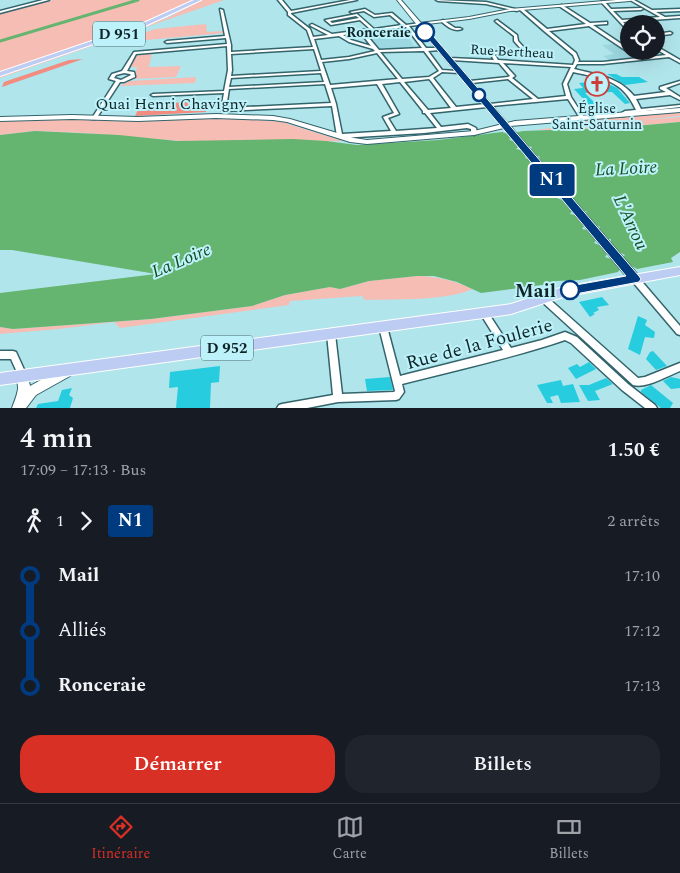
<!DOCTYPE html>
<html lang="fr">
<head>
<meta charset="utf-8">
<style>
	:root { --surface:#171b24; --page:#20242c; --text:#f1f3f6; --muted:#9ea1a6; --line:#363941; --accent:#d93025 }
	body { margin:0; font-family:Spectral,serif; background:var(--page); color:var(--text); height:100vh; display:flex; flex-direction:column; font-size:19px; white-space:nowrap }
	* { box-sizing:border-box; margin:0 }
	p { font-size:16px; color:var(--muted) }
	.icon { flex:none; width:28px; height:28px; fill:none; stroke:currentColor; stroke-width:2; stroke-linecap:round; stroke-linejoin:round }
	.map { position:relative; height:408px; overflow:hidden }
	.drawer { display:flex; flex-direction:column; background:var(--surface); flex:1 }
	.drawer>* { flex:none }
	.badge { padding:0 10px; border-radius:4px; font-size:18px; line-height:32px }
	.buttons { position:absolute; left:620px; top:15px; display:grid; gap:10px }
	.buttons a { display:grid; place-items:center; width:45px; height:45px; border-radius:50%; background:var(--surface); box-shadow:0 5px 20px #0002; font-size:25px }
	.map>.badge { position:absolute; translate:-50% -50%; box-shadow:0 0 0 2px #fff }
	.legs { display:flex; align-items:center; gap:8px; height:55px; padding:0 20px; font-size:16px }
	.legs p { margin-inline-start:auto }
	.summary { display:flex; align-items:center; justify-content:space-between; height:85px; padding:0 20px }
	h1 { font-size:28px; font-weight:600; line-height:38px }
	.button { display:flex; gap:10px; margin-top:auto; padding:10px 20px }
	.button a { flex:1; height:58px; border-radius:20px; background:var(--accent); color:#fff; font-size:20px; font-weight:600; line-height:58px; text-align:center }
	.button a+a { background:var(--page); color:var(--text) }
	ul { padding:0 20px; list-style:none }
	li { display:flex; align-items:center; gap:18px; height:55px; font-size:19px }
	li i { display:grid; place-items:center; width:8px; height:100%; margin:0 6px; background:currentColor }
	li i::after { content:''; width:12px; height:12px; margin:-6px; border:4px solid; border-radius:50%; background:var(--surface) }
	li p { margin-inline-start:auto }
	li:first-child i { background:linear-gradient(#0000 50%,currentColor 0) }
	li:last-child i { background:linear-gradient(currentColor 50%,#0000 0) }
	.menu { display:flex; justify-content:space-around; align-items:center; height:70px; border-top:1px solid var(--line); background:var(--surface); font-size:14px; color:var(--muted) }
	.menu a { display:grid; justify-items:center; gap:2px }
	.menu .current { color:var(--accent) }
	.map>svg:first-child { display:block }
	.built { fill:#9cd8e1 }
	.green { fill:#f6bdb5 }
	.forest { fill:#f28b80 }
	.water { fill:#65b46f }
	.pier { fill:#b1e5ec }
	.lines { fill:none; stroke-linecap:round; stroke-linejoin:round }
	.stream { stroke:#65b46f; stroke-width:1 }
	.canal { stroke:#65b46f; stroke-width:3 }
	.building { fill:#27ccde }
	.minor-casing { stroke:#33646b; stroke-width:3 }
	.tertiary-casing { stroke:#33646b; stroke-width:2 }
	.secondary-casing { stroke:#33646b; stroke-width:2 }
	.primary-casing { stroke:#fff; stroke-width:2 }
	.minor { fill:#fff; fill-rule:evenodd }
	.tertiary { fill:#fff; fill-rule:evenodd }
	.secondary { fill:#fff; fill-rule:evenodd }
	.primary { fill:#bcccf3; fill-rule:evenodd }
	.line-1 { fill:#003b80; stroke:#fff }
	.stop-1-dot { fill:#fff; stroke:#003b80; stroke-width:2.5 }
	.labels { text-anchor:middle; stroke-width:4; stroke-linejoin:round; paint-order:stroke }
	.far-stop-label { font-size:14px; font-weight:bold; fill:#0f2427; stroke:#bef2fa; text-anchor:end }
	.far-street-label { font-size:14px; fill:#0f2427; stroke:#bef2fa }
	.far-poi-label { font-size:14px; fill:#0f2427; stroke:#bef2fa }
	.shield { fill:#bef2fa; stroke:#446266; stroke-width:1 }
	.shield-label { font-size:15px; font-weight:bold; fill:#0f2427 }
	.street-label { font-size:16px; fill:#0f2427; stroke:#bef2fa }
	.water-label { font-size:18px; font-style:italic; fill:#144d20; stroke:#bef2fa }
	.near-stop-label { font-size:19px; font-weight:bold; fill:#0f2427; stroke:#bef2fa; text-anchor:end }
	.near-street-label { font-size:19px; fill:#0f2427; stroke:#bef2fa }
</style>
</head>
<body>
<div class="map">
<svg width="680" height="408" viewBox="0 0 680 408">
	<rect width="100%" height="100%" fill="#b1e5ec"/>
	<!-- built -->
	<path class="built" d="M403 29 415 48 379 49 371 38 383 35 382 32Z
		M616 44 635 58V59L611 62 603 56 614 54 602 45Z"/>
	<!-- green -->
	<path class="green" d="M53 0H194L131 28 0 72V14Z
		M202 0H224L0 78V75L167 18Z
		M206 24 207 32 223 31 224 33 114 43 155 29Z
		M152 53 149 67 181 66 176 77 134 79 137 67H128L134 56Z
		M196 77 195 83 119 86 130 81Z
		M680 112V116C657 118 587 129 569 122Z
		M680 117V122C632 126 584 131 536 130L573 125H592Z
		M229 118 288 122V124L343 141 217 144 85 133 35 131 0 135V121L67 119 144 121Z
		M417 276C437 276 454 281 473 289 445 301 396 299 365 300L362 296 290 301 289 305 120 328 114 322 59 329 0 334V327L13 329 151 319 252 306 285 295 330 287 340 289 369 281Z"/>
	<!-- forest -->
	<path class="forest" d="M83 59 2 87 4 82 69 60Z
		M222 101 221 107H206V112L135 116 141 104Z"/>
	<!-- water -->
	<path class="water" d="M680 122V252L671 258 673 262 637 269 630 265 619 267 620 269 618 272 580 280 556 281V283L481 293 457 282 434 276H417L369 281 340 289 330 287 285 295 252 306 151 319 13 329 0 327V293L156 274 12 250H0V135L35 131 119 135 177 141 293 139 326 141 357 145 438 140 502 132 508 134 523 131 613 128Z"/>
	<!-- pier -->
	<path class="pier" d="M517 133 528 146 532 147 531 149 536 155 540 157 539 158 546 167 550 168 549 170 557 180 561 181 560 183 570 195 574 197 573 198 583 210 587 212 586 213 596 225 600 227 599 229 608 239H611V243L619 252 625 255 623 257 630 265 618 267 611 259 605 257 607 254 599 245 594 243 596 240 587 230 582 229 584 226 575 215 570 214 572 211 562 200 557 198 559 196 550 184 545 183 547 181 538 171 534 170 536 167 529 159 525 158 526 156 521 150 516 149 518 147 514 141 509 140 511 138 508 134Z"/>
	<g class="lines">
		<!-- stream -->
		<path class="stream" d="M605 119 609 122
			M612 124 618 129"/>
		<!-- canal -->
		<path class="canal" d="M0 41 138 0"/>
	</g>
	<!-- building -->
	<path class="building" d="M607 74H616L622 77H639L648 82 625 85Z
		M602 81 617 88 630 103 625 104 612 92 585 93 597 105 590 106 574 89 583 88 579 83Z
		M602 297 609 305 597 307 599 310 593 313 595 314 590 317 579 302Z
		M638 316 647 320 645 325 655 332 654 338 645 337 640 355 628 349Z
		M653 351 667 366 656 370 646 359 650 352Z
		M589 362 596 369 576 379 568 368 577 364 580 367Z
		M220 366 219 382 211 383 210 408H176L178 387 169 388 170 372Z
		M390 377 393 390 367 391 365 379Z
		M671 377 680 379V388L671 389 663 381Z
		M606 378 613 384 595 391 600 400 588 401 579 385H589Z
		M561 380 563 386 573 384 580 402 561 403 558 395 550 397 553 403H547L537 385Z
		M651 385 673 403 670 408H661L641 392V390Z
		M72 388 69 395 73 398 70 408H36L38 404 58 401 62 390Z"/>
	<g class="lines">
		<!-- minor casing -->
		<g class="minor-casing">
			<path id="minor" d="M43 0H49L0 13V11Z
				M278 0H282L291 11 350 0H357L291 13V14L310 29 313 37 328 35 311 26 310 25 312 24 332 34 370 29 360 20 331 25 325 20 357 14 374 29 402 25 390 15 374 17 364 11 352 13 350 12 365 9 375 15 392 13 406 25 420 23 450 58 494 60 491 55 494 52 522 50 514 41V36L496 22 495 21 497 20 517 35 518 41 527 51 525 52 496 54 495 55 498 60 573 65 575 60 573 55 544 31 520 10 523 9 547 29 586 24 559 6 562 5 590 23 607 22V24H606L593 25 629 49V51H631L628 52 589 26 549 31 576 53 579 60 578 62H603L666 55 656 49V46L680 60V63L669 57 603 64H577L574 69C597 75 619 77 634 96L666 92 660 89V87L680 81V83L666 88 680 97V100L670 95 636 99 641 109 680 105V107L628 113 624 116H620V114L625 111 636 110C622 79 603 79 573 72L567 84 571 97 584 117V118H580L568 99 492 106 508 125 505 127 503 126 487 107 430 113 441 127 468 124 476 128 477 133 474 135 471 133V129L467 128 424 133 340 138 337 136 332 106 223 111 221 110 224 93 153 96 151 95 153 94 224 91 228 70 227 46 136 54 127 71 134 72 135 76V77L124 82H120L96 119H92V118L116 81 109 79 112 74 122 71 134 52 227 44 226 38 167 43 165 42 167 41 225 36 220 9 223 10 231 45V52L313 47 307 30 288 15V12ZM356 16 359 18 332 23 330 21ZM418 25 437 48H426L409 26ZM406 27 422 48 379 50 364 32ZM361 33 371 46 351 40 343 35ZM339 36 349 42 373 49 375 51 349 57 321 60 314 39ZM314 49 321 71 231 76 232 70 231 54ZM439 50 456 71 442 70 428 51ZM424 51 439 71 429 77 402 79 380 52ZM377 53 398 79 330 85 322 62 349 59ZM452 60 499 63 510 76 508 77 470 81ZM503 63 571 67 563 84 566 96 538 99 512 78 515 76ZM442 72 459 73 485 104 456 107 433 78ZM124 73 130 74 131 75 121 80 114 78 116 75ZM321 73 324 82 229 87 231 78ZM429 79 431 81 451 108 428 110 404 82ZM508 79 533 99 490 104 472 83ZM400 82 423 111V113H425L437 128 396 131 388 118 399 114 382 84ZM325 84 331 103 226 108 229 89ZM377 84 394 113 383 117 391 131 342 134 336 104 331 88Z
				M436 0 486 2 519 10 517 11 486 4 438 1Z
				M630 0H634L652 10 680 9V11L656 12 665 17 680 16V18L623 22 629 28V31H628L602 3V1H604L611 9 641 8 643 9 641 10 613 11 622 20 660 17Z
				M443 20 455 28H460L462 29C454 32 448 27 442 22L441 21Z
				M670 32 672 33 671 34 656 36V34Z
				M635 276 638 277 680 326V335L677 334 632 281 631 279 632 277Z
				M544 296 547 297 638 378 645 377 680 363V371C667 376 646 389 633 385L541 301 540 299 541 297Z
				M484 310 487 311 511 348 542 340 565 332 577 337 628 384 655 405 657 408H645L622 390 571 343 565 340C512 358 457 370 402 384L404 392 399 399 396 400 338 402 307 408H277L279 405 282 404 333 395 327 334 328 332 331 331 334 332 335 334 342 394 394 392 395 391 379 327 380 325 383 324 386 325 387 327 400 376 503 350 480 313 481 311Z
				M0 351H13L16 352 27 376 26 379 23 380 20 379 11 359H0Z"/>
		</g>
		<!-- tertiary casing -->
		<g class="tertiary-casing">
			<path id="tertiary" d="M616 0H632L630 1 510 11 469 19 419 25 417 24 419 23 469 17 510 9Z"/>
		</g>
		<!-- secondary casing -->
		<g class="secondary-casing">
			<path id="secondary" d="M397 0H401L421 23V25H417Z
				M680 108V112L510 126 639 276 640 279 639 282 635 283 631 282 504 128 474 135 367 144 350 142 287 122 273 120 216 118 138 121 72 119 0 121V117L72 115 138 117 216 114 273 116 290 119 354 138 367 140 474 131 515 121Z
				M66 366 70 368 72 372 70 376 36 395 26 408H12C14 402 17 396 18 389 18 382 16 378 19 372L23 370 27 372 30 386Z"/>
		</g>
		<!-- primary casing -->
		<g class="primary-casing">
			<path id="primary" d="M194 0H201L143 27 0 76V72L139 25Z
				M680 267V275L563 297 511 314 0 385V373L511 304 563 287Z"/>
		</g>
		<!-- minor -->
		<use href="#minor" class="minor"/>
		<!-- tertiary -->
		<use href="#tertiary" class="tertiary"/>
		<!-- secondary -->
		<use href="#secondary" class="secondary"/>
		<!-- primary -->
		<use href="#primary" class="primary"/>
	</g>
	<!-- line-1 -->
	<path class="line-1" d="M423 30H428L639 276 641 279 639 282 570 295 566 294 564 290 566 287 570 286 626 276 423 33Z"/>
	<!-- icons -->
	<defs>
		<g id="church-ring" transform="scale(1.25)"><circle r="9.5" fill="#bef2fa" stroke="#cc3e37" stroke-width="1.5"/><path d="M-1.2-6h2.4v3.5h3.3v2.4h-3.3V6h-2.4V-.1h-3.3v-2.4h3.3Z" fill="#cc3e37"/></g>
	</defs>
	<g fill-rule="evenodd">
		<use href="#church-ring" x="597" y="84"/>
	</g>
	<!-- markers -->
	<g class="stop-1-dot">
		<circle cx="425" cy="32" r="9"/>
		<circle cx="479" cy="95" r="6"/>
		<circle cx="570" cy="290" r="9"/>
	</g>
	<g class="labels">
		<!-- far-stop labels -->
		<g class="far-stop-label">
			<text x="411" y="37">Ronceraie</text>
		</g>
		<!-- far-street labels -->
		<g class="far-street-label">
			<text transform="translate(512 51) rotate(3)" y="5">Rue Bertheau</text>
		</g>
		<!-- far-poi labels -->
		<g class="far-poi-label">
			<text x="597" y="113">Église<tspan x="597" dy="16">Saint-Saturnin</tspan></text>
		</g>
		<!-- shield labels -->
		<g class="shield">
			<rect x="93" y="21.5" width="52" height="25" rx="4"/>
			<rect x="201" y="335.5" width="52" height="25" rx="4"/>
		</g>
		<g class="shield-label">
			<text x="119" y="39">D 951</text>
			<text x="227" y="353">D 952</text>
		</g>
		<!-- street labels -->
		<g class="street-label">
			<text x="171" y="109">Quai Henri Chavigny</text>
		</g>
		<!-- water labels -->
		<g class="water-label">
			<text transform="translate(626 168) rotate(-3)" y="6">La Loire</text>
			<text transform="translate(631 222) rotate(65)" y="6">L'Arrou</text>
			<text transform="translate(181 260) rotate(-23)" y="6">La Loire</text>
		</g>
		<!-- near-stop labels -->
		<g class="near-stop-label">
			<text x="556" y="297">Mail</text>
		</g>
		<!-- near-street labels -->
		<g class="near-street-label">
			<text transform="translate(479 343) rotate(-15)" y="7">Rue de la Foulerie</text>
		</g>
	</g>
</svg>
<div class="buttons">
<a><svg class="icon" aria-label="locate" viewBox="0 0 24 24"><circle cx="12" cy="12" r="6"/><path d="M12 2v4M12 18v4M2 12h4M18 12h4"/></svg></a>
</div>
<b class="badge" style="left:552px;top:180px;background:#003b80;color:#fff">N1</b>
</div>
<section class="drawer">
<div class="summary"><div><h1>4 min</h1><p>17:09 – 17:13 · Bus</p></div><b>1.50 €</b></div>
<div class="legs"><svg class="icon" aria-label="walk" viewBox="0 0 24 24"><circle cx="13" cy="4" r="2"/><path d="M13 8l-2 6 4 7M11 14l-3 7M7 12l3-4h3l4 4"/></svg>1<svg class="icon" aria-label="forward" viewBox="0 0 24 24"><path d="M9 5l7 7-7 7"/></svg><b class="badge" style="background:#003b80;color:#fff">N1</b><p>2 arrêts</p></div>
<ul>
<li><i style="color:#003b80"></i><b>Mail</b><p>17:10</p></li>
<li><i style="color:#003b80"></i><span>Alliés</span><p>17:12</p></li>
<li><i style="color:#003b80"></i><b>Ronceraie</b><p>17:13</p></li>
</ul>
<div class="button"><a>Démarrer</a><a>Billets</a></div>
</section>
<nav class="menu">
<a class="current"><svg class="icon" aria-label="directions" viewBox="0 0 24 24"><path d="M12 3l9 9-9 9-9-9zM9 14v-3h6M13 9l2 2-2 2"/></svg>Itinéraire</a>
<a><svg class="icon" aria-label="map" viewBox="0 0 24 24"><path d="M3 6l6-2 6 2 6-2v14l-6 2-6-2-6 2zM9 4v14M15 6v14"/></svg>Carte</a>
<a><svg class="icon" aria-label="tickets" viewBox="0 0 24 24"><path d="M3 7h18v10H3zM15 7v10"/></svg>Billets</a>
</nav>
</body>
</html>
